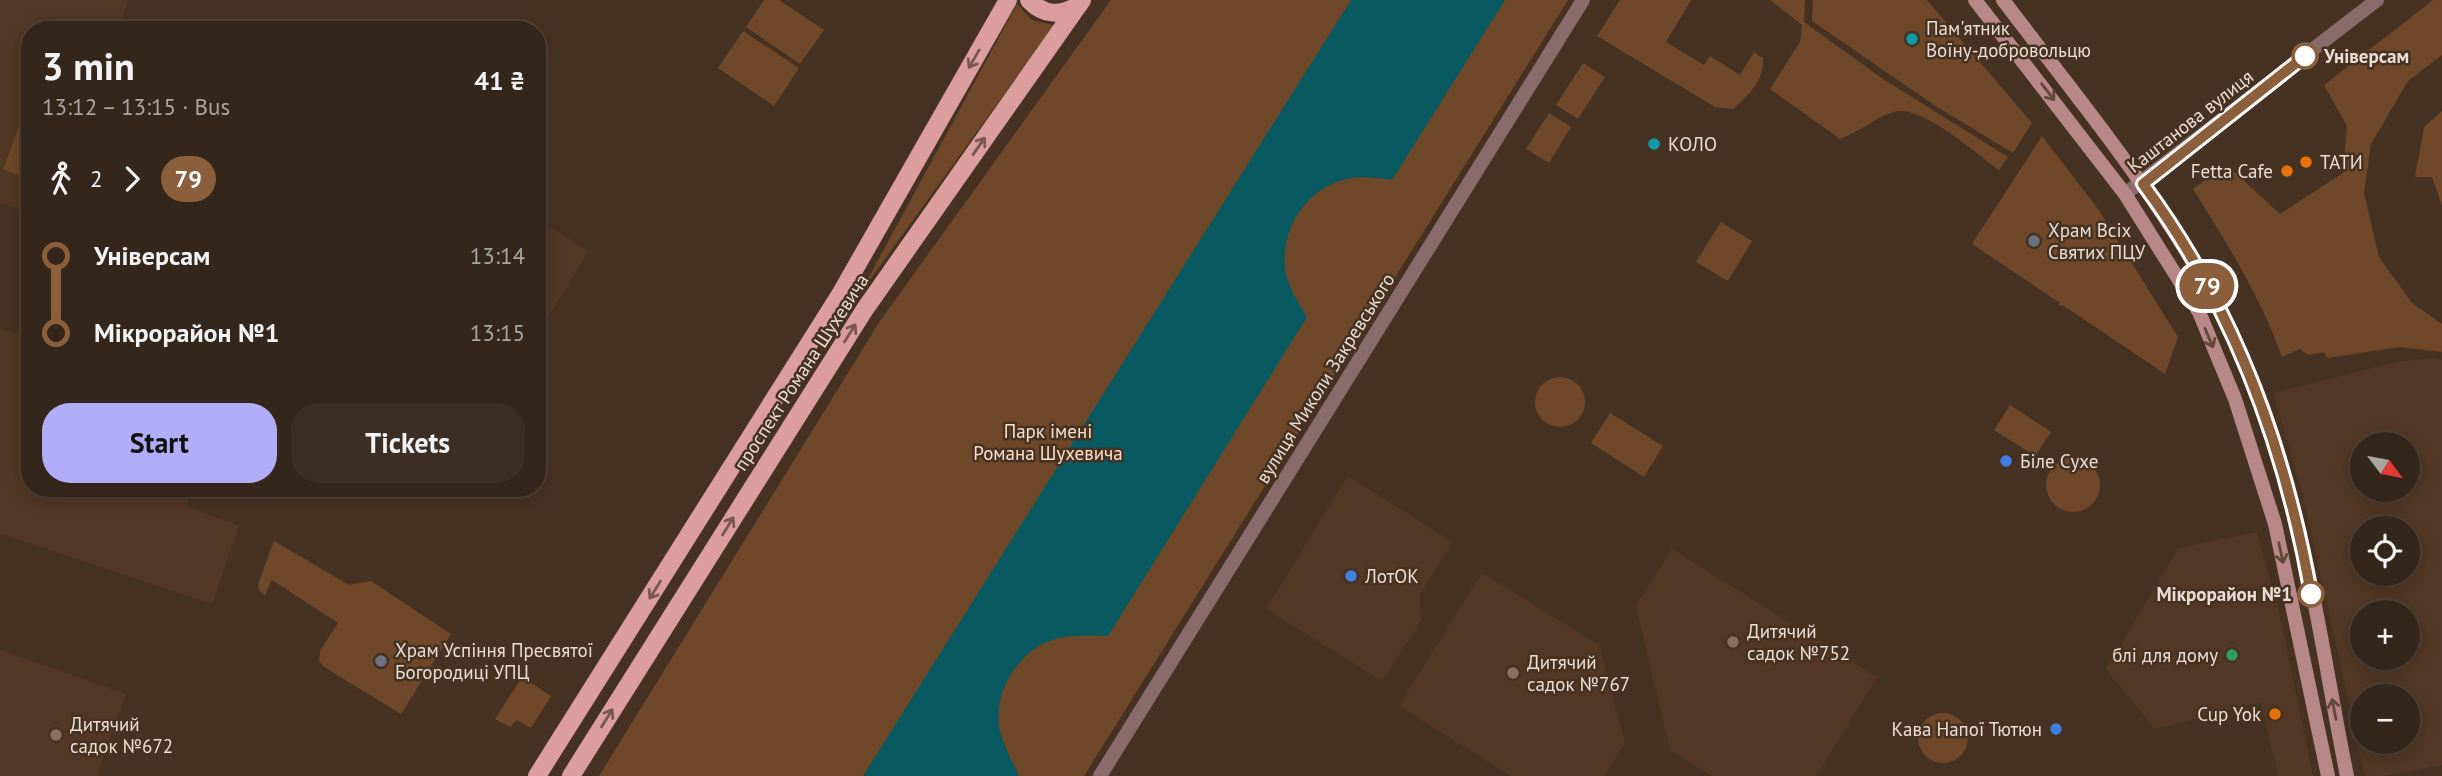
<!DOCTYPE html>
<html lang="en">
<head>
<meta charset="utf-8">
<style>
	:root { --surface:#34261a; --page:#3c2e23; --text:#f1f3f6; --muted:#a9a5a2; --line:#4e4339; --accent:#b2adf9 }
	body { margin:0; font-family:"PT Sans",sans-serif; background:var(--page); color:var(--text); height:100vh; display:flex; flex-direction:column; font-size:26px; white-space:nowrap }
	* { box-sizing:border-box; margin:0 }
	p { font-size:23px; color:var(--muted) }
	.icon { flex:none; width:38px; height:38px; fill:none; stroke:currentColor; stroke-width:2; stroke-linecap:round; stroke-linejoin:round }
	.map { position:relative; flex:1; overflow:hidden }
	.side { position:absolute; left:21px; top:21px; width:525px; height:476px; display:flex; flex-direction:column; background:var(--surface); border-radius:28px; box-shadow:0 4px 18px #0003,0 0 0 2px var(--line) }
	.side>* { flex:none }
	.badge { padding:0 14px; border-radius:23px; font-size:24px; line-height:46px }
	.needle { width:46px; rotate:122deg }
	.controls { position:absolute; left:2350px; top:432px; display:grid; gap:14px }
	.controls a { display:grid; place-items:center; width:70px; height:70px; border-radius:50%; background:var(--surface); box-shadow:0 4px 18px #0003,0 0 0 2px var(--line); font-size:35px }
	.map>.badge { position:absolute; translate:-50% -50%; box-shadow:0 0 0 4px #fff }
	.legs { display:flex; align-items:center; gap:10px; height:77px; padding:0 21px; font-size:23px }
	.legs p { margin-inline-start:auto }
	.summary { display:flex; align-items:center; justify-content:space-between; height:119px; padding:0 21px }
	h1 { font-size:38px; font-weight:700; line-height:52px }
	.cta { display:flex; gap:14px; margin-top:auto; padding:14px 21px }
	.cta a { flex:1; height:80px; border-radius:28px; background:var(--accent); color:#111; font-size:28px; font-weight:700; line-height:80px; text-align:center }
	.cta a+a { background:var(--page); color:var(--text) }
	ul { padding:0 21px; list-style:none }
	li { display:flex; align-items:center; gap:24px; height:77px; font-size:26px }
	li i { display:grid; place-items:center; width:10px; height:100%; margin:0 9px; background:currentColor }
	li i::after { content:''; width:18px; height:18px; margin:-9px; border:5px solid; border-radius:50%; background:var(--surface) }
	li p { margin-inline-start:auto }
	li:first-child i { background:linear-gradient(#0000 50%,currentColor 0) }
	li:last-child i { background:linear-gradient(currentColor 50%,#0000 0) }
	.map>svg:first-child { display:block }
	.built { fill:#523824; fill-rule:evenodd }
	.green { fill:#6e4828 }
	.water { fill:#085a60 }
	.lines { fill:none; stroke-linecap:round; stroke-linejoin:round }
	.tertiary { stroke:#8a6b6b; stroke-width:14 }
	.secondary { stroke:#b88788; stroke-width:14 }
	.primary { stroke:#db9d9e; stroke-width:18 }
	.oneway { stroke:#7a574e }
	.oneway2 { stroke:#62473c }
	.line-1-casing { stroke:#fff; stroke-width:16 }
	.line-1 { stroke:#8b5e3c; stroke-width:10 }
	.culture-dot { fill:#0f9aa8; stroke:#463223; stroke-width:2.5 }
	.stop-1-dot { fill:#fff; stroke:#8b5e3c; stroke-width:3.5 }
	.food-dot { fill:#e8710a; stroke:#463223; stroke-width:2.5 }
	.worship-dot { fill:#6b7280; stroke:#463223; stroke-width:2.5 }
	.shop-dot { fill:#3f7fe0; stroke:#463223; stroke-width:2.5 }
	.education-dot { fill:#8d6e63; stroke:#463223; stroke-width:2.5 }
	.leisure-dot { fill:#2e9e5b; stroke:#463223; stroke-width:2.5 }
	.labels { text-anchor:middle; stroke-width:5; stroke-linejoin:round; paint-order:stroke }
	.poi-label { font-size:19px; fill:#eaddd3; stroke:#463223; text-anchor:start }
	.stop-label { font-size:19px; font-weight:bold; fill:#eaddd3; stroke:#463223; text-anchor:start }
	.street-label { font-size:19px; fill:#eaddd3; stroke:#463223 }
	.park-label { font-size:19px; fill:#fddec6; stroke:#463223 }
</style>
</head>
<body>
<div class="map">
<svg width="2442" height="776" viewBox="0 0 2442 776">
	<rect width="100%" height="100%" fill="#463223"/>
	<!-- built -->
	<path class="built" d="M0 0H128L118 30H30V213L0 203Z
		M537 219 588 251 537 336Z
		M29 301 30 488H193L187 506 239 526 212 604 0 533V329L17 335Z
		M2432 358 2442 360V765L2383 776H2365L2301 488 2273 393 2396 362ZM2408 444V490H2362V444ZM2362 528H2408V574H2362ZM2408 612V658H2362V612ZM2408 696V742H2362V696Z
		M1348 476 1452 542 1419 596 1421 620 1382 681 1266 609Z
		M2257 532 2281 620 2313 776H2278L2261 702 2155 729 2106 669 2179 548Z
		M1672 549 1877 677 1816 776H1712L1670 750 1636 606Z
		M1482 573 1599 645 1625 743 1604 776H1511L1399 706Z
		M0 650 126 694 97 776H0Z"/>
	<!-- green -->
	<path class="green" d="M764 0H779L824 30 800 64 746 27Z
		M1111 0H1568L1084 776H599L880 321Z
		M1620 0H1691L1666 42 1704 65 1710 56 1740 75 1754 52 1763 58C1765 79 1748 96 1733 109L1715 107 1597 36Z
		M1770 0H1805L1804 22 1883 79 2008 157 1999 170C1976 154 1921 103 1893 112 1875 118 1859 132 1840 139L1770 89 1800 42 1802 25Z
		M1813 0H1927L2032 123 2013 153 1934 105 1812 21Z
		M2433 0H2442V55L2408 81 2371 144 2364 193 2379 257 2412 303 2442 324V352L2400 347 2327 358 2324 352 2308 355 2300 349 2282 357C2260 296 2227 243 2193 189L2227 165 2280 214 2343 173 2347 126 2324 85Z
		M1017 4 1032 20 1054 25 859 295Z
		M743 31 799 68 774 106 718 68Z
		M1583 63 1605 77 1578 119 1556 105Z
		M30 98V179L3 169Z
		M2442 111V206L2432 177H2415L2424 127Z
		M1549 113 1571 127 1549 163 1526 149Z
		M2042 136 2098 209 2178 337 2165 374 2064 306 2058 305 2060 303 1972 244Z
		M1721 222 1752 241 1728 281 1696 262Z
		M1535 402a25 25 0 1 1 50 0a25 25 0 1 1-50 0Z
		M2010 405 2051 432 2035 456 1994 430Z
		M1610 413 1663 446 1644 477 1591 443Z
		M2046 485a27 27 0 1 1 54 0a27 27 0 1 1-54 0Z
		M274 541 349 585 371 581 451 634 401 714 324 667 319 661 320 651 338 623 272 580 265 595 259 591 258 584Z
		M522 677 551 696 531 728 517 720 510 727 495 719Z
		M1918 738a25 25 0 1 1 50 0a25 25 0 1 1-50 0Z"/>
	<!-- water -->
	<path class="water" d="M1351 0H1505L1392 180C1376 178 1359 175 1343 180 1306 190 1281 229 1285 268 1287 286 1298 302 1307 317L1108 636C1092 636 1075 635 1059 638 1020 647 991 692 1000 731 1004 747 1012 761 1019 776H863Z"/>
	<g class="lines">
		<!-- tertiary -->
		<path class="tertiary" d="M2125 194 2377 0
			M1100 776 1583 0"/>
		<!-- secondary -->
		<path class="secondary" d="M1975 0 2125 194 2199 312 2235 399 2275 524 2328 776
			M2003 0C2097 124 2199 243 2256 389 2305 512 2321 647 2347 776"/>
		<!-- primary -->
		<path class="primary" d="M1029 0C1044 16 1061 16 1079 5
			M537 776 841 293 1008 0
			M571 776 865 309 1082 0"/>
	</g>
	<!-- one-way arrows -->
	<defs><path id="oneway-shaft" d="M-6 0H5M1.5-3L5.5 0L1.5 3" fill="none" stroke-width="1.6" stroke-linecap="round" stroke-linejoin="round" transform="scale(1.75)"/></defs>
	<g class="oneway">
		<use href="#oneway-shaft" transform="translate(974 59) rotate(120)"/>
		<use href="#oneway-shaft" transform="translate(979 146) rotate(-55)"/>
		<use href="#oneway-shaft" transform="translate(850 333) rotate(-58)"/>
		<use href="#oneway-shaft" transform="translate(728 526) rotate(-58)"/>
		<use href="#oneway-shaft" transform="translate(655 590) rotate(122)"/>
		<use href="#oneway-shaft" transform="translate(607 718) rotate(-58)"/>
	</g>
	<g class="oneway2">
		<use href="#oneway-shaft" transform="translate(2048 92) rotate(52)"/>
		<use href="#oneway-shaft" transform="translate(2209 338) rotate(67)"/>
		<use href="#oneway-shaft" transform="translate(2281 553) rotate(78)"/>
		<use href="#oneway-shaft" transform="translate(2334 709) rotate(-101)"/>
	</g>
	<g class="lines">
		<!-- line-1 casing -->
		<g class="line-1-casing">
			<path id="line-1" d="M2305 56 2143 184C2233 305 2285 447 2311 594"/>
		</g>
		<!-- line-1 -->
		<use href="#line-1" class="line-1"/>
	</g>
	<!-- markers -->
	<g class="culture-dot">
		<circle cx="1912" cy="39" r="7"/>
		<circle cx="1654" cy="144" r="7"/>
	</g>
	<g class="stop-1-dot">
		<circle cx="2305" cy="56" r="12"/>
		<circle cx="2311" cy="594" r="12"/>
	</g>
	<g class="food-dot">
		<circle cx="2306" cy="162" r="7"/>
		<circle cx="2287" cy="171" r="7"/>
		<circle cx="2275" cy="714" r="7"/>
	</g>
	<g class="worship-dot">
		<circle cx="2034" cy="241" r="7"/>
		<circle cx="381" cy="661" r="7"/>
	</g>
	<g class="shop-dot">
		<circle cx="2006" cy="461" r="7"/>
		<circle cx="1351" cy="576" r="7"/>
		<circle cx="2056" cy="729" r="7"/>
	</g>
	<g class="education-dot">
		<circle cx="1733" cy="642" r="7"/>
		<circle cx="1513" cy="673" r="7"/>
		<circle cx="56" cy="735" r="7"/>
	</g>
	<circle class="leisure-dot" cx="2232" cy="655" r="7"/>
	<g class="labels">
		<!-- poi labels -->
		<g class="poi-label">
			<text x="1926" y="35">Пам'ятник<tspan x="1926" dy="22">Воїну-добровольцю</tspan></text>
			<text x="1668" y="151">КОЛО</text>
			<text x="2320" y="169">ТАТИ</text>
			<text x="2273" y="178" text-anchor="end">Fetta Cafe</text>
			<text x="2048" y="237">Храм Всіх<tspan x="2048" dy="22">Святих ПЦУ</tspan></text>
			<text x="2020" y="468">Біле Сухе</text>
			<text x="1365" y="583">ЛотОК</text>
			<text x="1747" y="638">Дитячий<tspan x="1747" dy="22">садок №752</tspan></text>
			<text x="395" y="657">Храм Успіння Пресвятої<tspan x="395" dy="22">Богородиці УПЦ</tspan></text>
			<text x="2218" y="662" text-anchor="end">блі для дому</text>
			<text x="1527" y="669">Дитячий<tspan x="1527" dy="22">садок №767</tspan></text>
			<text x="2261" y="721" text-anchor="end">Cup Yok</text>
			<text x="70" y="731">Дитячий<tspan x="70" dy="22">садок №672</tspan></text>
			<text x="2042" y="736" text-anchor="end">Кава Напої Тютюн</text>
		</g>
		<!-- stop labels -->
		<g class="stop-label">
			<text x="2324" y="63">Універсам</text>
			<text x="2292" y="601" text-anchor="end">Мікрорайон №1</text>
		</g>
		<!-- street labels -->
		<g class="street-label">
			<text transform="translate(2190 121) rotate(-38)" y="7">Каштанова вулиця</text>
			<text transform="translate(801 372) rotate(-57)" y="7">проспект Романа Шухевича</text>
			<text transform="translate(1325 378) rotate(-58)" y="7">вулиця Миколи Закревського</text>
		</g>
		<!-- park labels -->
		<g class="park-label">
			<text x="1048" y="438">Парк імені<tspan x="1048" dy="22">Романа Шухевича</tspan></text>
		</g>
	</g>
</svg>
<div class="controls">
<a><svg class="needle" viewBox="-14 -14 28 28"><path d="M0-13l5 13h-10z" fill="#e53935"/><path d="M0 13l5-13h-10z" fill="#a9a5a2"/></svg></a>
<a><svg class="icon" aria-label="locate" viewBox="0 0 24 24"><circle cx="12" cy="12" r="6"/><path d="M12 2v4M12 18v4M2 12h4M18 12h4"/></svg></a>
<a>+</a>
<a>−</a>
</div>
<b class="badge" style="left:2207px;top:286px;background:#8b5e3c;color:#fff">79</b>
<section class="side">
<div class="summary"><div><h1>3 min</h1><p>13:12 – 13:15 · Bus</p></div><b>41 ₴</b></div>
<div class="legs"><svg class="icon" aria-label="walk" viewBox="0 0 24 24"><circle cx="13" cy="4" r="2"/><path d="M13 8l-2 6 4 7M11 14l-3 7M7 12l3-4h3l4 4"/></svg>2<svg class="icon" aria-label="forward" viewBox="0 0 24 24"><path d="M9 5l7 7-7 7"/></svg><b class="badge" style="background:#8b5e3c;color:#fff">79</b></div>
<ul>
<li><i style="color:#8b5e3c"></i><b>Універсам</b><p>13:14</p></li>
<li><i style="color:#8b5e3c"></i><b>Мікрорайон №1</b><p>13:15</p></li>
</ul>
<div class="cta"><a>Start</a><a>Tickets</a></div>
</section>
</div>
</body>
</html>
